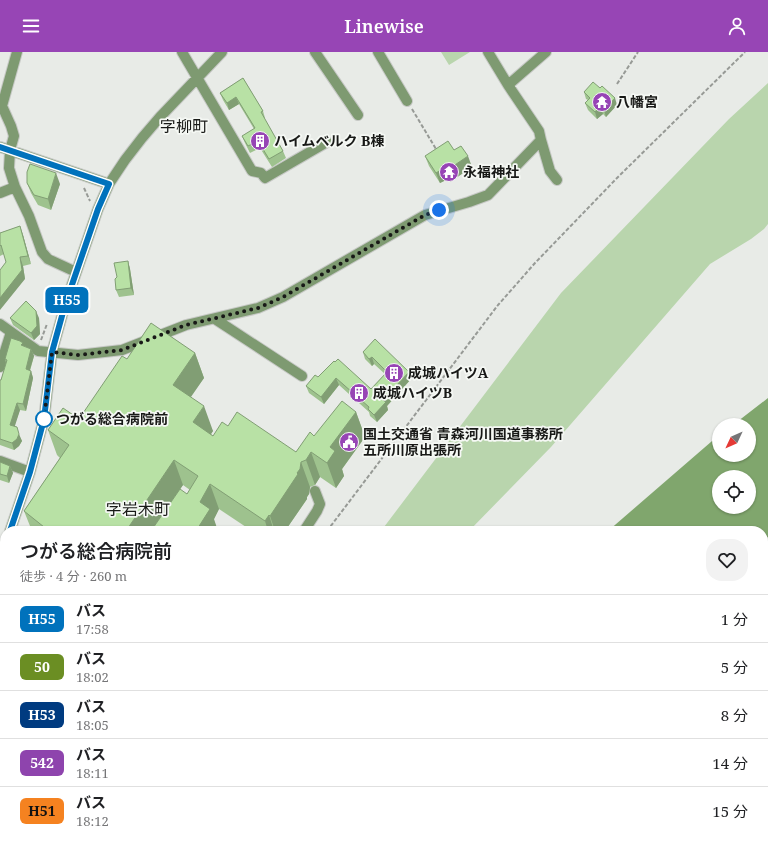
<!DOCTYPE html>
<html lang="ja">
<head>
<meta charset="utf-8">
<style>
	:root { --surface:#fff; --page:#f2f2f2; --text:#202124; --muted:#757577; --line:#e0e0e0; --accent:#9745b5 }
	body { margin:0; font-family:"Noto Serif","Noto Sans JP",serif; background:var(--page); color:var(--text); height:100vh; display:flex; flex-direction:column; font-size:15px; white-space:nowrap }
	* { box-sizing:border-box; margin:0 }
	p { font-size:13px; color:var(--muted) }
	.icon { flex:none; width:22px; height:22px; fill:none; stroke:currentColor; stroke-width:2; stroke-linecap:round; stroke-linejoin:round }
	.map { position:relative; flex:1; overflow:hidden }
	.drawer { position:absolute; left:0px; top:474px; width:768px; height:316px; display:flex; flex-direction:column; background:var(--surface); border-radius:16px 16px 0 0; box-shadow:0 1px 3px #0004 }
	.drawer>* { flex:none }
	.badge { padding:0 8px; border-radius:6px; font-size:14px; line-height:26px }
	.needle { width:26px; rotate:226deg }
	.tools { position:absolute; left:712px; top:366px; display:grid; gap:8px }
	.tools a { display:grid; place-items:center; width:44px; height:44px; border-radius:50%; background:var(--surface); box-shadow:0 1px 3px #0004; font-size:20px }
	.you { position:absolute; width:20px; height:20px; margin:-10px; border:3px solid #fff; border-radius:50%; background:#1a73e8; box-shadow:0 0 0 6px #1a73e833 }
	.map>.badge { position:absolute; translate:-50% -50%; box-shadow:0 0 0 2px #fff }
	.round { display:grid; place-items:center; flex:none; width:42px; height:42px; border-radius:16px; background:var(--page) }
	.summary { display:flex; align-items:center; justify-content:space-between; height:68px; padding:0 20px }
	h1 { font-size:19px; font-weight:600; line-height:30px }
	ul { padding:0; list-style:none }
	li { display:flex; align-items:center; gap:12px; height:48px; padding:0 20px; border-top:1px solid var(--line) }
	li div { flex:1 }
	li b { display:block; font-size:15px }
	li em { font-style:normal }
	li .badge { min-width:44px; font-weight:700; text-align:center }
	header { display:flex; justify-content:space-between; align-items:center; height:52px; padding:0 20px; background:var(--accent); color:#fff; font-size:18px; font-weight:600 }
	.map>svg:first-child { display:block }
	.green { fill:#b9d5ad }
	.water { fill:#80a66d; fill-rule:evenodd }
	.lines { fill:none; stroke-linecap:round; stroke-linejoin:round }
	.minor-casing { stroke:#c7c9c6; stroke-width:12 }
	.path { stroke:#979a96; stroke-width:2; stroke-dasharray:4 2; stroke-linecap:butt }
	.minor { stroke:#7e9a71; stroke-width:10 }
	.wall { fill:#9ec28e }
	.shaded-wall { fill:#819e74 }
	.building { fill:#b8e1a5; stroke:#819e74 }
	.line-casing { stroke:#fff; stroke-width:9 }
	.line { stroke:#0072bc; stroke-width:6 }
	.walk { stroke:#181917; stroke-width:4; stroke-dasharray:0 7.2 }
	.stop-dot { fill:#fff; stroke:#0072bc; stroke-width:2 }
	.labels { text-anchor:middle; stroke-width:3.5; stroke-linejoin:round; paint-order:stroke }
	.poi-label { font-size:14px; font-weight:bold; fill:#181917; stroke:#f5f8f4; text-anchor:start }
	.stop-label { font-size:14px; font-weight:bold; fill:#181917; stroke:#f5f8f4; text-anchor:start }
	.quarter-label { font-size:16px; fill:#181917; stroke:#f5f8f4 }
</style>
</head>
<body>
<header><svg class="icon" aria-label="menu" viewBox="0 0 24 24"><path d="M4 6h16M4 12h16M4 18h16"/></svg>Linewise<svg class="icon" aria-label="person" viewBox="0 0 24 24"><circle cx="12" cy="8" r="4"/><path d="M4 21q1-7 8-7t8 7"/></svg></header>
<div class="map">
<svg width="768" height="790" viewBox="0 0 768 790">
	<rect width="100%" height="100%" fill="#e8ebe7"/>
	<!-- green -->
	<path class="green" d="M441 0H470L449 13Z
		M768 31V172L764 177 751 187 710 212 551 395 469 479H381L561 241 729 67Z
		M149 785H285L282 790H145Z"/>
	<!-- water -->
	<path class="water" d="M768 346V485L763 488V479H608L719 383V403H749V373H733ZM719 425H749V455H719Z
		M325 785H476L472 790H322Z"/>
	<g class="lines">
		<!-- minor casing -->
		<g class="minor-casing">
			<path id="minor" d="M17 0 2 54 11 74 14 84 10 98 9 116 15 135 29 164 42 200 48 207 76 220
				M182 0 252 119 261 121 265 126 327 90
				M315 0 358 63
				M378 0 407 49
				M508 33 546 0
				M541 88 550 119 557 128
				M0 95 109 132
				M0 141 15 135
				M215 267 302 324
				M0 272 38 299 78 303 122 298 186 273 258 256 283 245 425 163 469 150 488 143 541 88 539 79 508 33 488 0
				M0 315 11 280
				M0 409 30 420
				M10 479 30 420 44 367 52 300 65 253 98 157 109 132 125 108 142 86 160 65 222 0
				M304 479 317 459 320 452 315 439
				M0 503 5 491
				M0 532 5 534
				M0 680 5 683
				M0 759 5 762
				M40 785 49 790
				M92 790 96 785
				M118 790 122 785"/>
		</g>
		<!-- path -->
		<path class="path" d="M617 32 638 0
			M412 57 436 97
			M84 136 90 149
			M41 288 47 272
			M327 479 498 253 535 211 617 126 745 0"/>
		<!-- minor -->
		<use href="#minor" class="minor"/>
	</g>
	<!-- wall -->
	<path class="wall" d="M243 26 263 59 265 66H264L283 99 286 106 272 115 260 96 250 101 245 91 242 84 254 77 239 52 229 58 223 48 220 41Z
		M584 40 617 53 606 65 603 62 597 67 588 58 585 51 588 48 586 47Z
		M454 98 472 115 450 130 448 127 440 131 429 114 425 104Z
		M27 131 60 132 51 158 38 153 31 141Z
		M20 174 23 183 31 212 23 214 25 227 6 210 4 202 0 204V181Z
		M128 209 130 217 134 243 119 245 116 238 117 225Z
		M10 266H39L40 282 34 288 13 273Z
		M24 294 31 297 34 304 30 319H31L33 326 26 359 20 358 14 374 22 389 19 394 14 398 0 393V328H1L6 311 5 307Z
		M363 300 409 320 411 327 387 354 388 358 377 370 370 364 369 360 339 333 324 352 309 341 306 334 318 325 334 309 371 337 385 322 374 312 372 314 365 307Z
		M195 301 204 326 190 345 213 379 211 382 213 384 228 374 296 400 314 384 356 360 365 385 342 417 344 424 336 436 320 425 315 433 310 435 309 442 307 445V447L285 479H252L219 457 214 467 187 442 190 438 183 433 151 479H32L24 459 60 406 57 403 48 378 79 367 127 307Z
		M0 410 10 414 13 421 9 431 0 428Z"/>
	<!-- shaded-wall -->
	<path class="shaded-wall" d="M236 45 239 52 229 58 227 51Z
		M615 46 617 53 606 65 604 58Z
		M600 54 603 62 597 67 595 60Z
		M468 104 472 115 450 130 446 119Z
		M444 116 448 127 440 131 436 121Z
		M56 121 60 132 51 158 48 147Z
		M20 174 23 183 31 212 28 204Z
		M20 205 23 214 25 227 0 258V246Z
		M128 209 130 217 134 243 131 236Z
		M36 259 39 266 40 282 34 288 31 281Z
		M31 297 34 304 28 324 26 317Z
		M195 301 204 326 182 358 173 333Z
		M372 305 374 312 372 314 369 307Z
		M31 319 33 326 26 359 23 352Z
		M409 320 411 327 387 354 388 358 377 370 374 363 383 348Z
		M336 326 339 333 324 352 321 345Z
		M17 351 20 358 13 380 10 373Z
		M204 354 213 379 202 395 193 370Z
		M356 360 365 385 342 417 344 424 336 436 327 411 330 395Z
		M19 382 22 389 19 394 14 398 12 391Z
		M311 400 320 425 315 433 306 408Z
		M174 408 183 433 151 479H126Z
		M301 410 310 435 309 442 307 445V447L285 479H275L270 464 297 421Z
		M10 414 13 421 9 431 7 424Z
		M210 432 219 457 214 467 218 479H196L200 450Z
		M269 463 274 479H268L265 469Z"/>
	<!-- building -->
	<path class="building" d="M243 26 263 59 261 60 283 99 269 107 258 89 248 94 242 84 255 76 236 45 227 51 220 41Z
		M593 30 600 36 602 34 615 46 604 58 600 54 595 60 585 51 590 46 584 40Z
		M448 89 454 98 461 94 468 104 446 119 444 116 436 121 425 104Z
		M30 112 56 121 48 147 34 143 27 131V120Z
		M20 174 28 204 20 205 22 218 0 246V218L6 210 1 193 0 194V181Z
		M128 209 131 236 116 238 115 227 117 225 114 211Z
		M26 249 36 259 37 274 31 281 10 266Z
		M151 271 195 301 173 333 204 354 193 370 213 384 222 370 228 374 237 360 296 400 310 380 314 384 342 349 356 360 330 395 335 399 327 411 311 400 306 408 301 410 300 417 297 421 298 422 270 464 269 463 265 469 210 432 200 450 210 457 196 479H151L180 437 187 442 198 424 174 408 126 479H49L24 459 69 393 48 378 63 356 79 367 122 304 127 307Z
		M11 286 20 289 23 291 21 293 31 297 26 317 31 319 23 352 17 351 10 373 17 375 19 382 17 387 12 391 0 387V328H1L7 308 5 307Z
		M375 287 409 320 383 348 386 350 374 363 368 357 369 355 336 326 321 345 306 334 315 323 318 325 334 309 335 310 338 307 371 337 387 320 372 305 369 307 363 300Z
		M0 410 10 414 7 424 0 422Z"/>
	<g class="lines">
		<!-- line casing -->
		<g class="line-casing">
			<path id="line" d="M0 95 109 132 98 157 65 253 52 300 44 367 30 420 10 479"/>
		</g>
		<!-- line -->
		<use href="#line" class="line"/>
		<!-- walk -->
		<path class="walk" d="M44 367 52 300 78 303 122 298 186 273 258 256 283 245 425 163 439 158"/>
	</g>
	<!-- icons -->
	<defs>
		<g id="temple-disc" transform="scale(1)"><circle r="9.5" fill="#9745b5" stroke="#f5f8f4"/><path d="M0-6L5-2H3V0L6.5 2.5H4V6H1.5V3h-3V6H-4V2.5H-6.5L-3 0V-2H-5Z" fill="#fff"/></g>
		<g id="building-disc" transform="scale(1)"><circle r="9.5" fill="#9745b5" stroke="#f5f8f4"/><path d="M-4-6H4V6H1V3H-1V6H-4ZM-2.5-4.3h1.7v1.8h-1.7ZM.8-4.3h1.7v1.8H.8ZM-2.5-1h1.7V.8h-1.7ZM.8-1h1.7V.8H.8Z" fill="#fff"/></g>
		<g id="civic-disc" transform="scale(1)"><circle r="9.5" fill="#9745b5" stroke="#f5f8f4"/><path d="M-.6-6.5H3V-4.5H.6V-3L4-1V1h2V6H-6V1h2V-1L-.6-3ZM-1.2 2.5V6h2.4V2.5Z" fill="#fff"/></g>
	</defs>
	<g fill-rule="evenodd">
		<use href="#temple-disc" x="602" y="50"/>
		<use href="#building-disc" x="260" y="89"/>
		<use href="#temple-disc" x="449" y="120"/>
		<use href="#building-disc" x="394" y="321"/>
		<use href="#building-disc" x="359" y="341"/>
		<use href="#civic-disc" x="349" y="390"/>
	</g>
	<!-- markers -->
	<circle class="stop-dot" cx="44" cy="367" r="8"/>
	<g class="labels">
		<!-- poi labels -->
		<g class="poi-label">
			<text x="616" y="55">八幡宮</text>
			<text x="274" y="94">ハイムベルク B棟</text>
			<text x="463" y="125">永福神社</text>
			<text x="408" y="326">成城ハイツA</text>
			<text x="373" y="346">成城ハイツB</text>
			<text x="363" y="387">国土交通省 青森河川国道事務所<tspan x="363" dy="16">五所川原出張所</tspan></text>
		</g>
		<!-- stop labels -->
		<g class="stop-label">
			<text x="56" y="372">つがる総合病院前</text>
		</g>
		<!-- quarter labels -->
		<g class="quarter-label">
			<text x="184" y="80">字柳町</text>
			<text x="138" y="463">字岩木町</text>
		</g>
	</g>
</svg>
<div class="tools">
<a><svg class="needle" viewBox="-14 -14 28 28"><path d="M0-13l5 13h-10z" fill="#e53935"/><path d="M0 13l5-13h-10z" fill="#757577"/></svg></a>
<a><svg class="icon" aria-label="locate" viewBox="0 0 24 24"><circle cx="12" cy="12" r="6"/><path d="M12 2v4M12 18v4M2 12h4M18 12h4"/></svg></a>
</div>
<div class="you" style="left:439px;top:158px"></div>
<b class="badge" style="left:67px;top:248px;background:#0072bc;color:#fff">H55</b>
<section class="drawer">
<div class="summary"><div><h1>つがる総合病院前</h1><p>徒歩 · 4 分 · 260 m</p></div><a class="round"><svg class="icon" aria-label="heart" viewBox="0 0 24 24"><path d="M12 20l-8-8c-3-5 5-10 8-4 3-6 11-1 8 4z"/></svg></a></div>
<ul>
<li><span class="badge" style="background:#0072bc;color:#fff">H55</span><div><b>バス</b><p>17:58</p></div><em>1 分</em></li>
<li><span class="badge" style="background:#6b8e23;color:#fff">50</span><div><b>バス</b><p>18:02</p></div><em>5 分</em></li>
<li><span class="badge" style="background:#003b80;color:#fff">H53</span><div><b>バス</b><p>18:05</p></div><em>8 分</em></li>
<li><span class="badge" style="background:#8e44ad;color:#fff">542</span><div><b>バス</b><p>18:11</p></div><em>14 分</em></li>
<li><span class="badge" style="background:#f58220;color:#111">H51</span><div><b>バス</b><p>18:12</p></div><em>15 分</em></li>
</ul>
</section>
</div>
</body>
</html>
